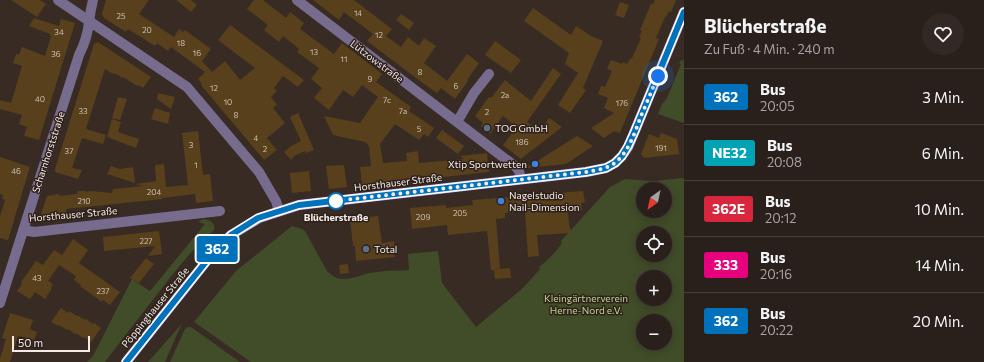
<!DOCTYPE html>
<html lang="de">
<head>
<meta charset="utf-8">
<style>
	:root { --surface:#2a201b; --page:#322824; --text:#f1f3f6; --muted:#a5a3a3; --line:#463e3a }
	body { margin:0; font-family:Commissioner,sans-serif; background:var(--page); color:var(--text); height:100vh; display:flex; flex-direction:column; font-size:15px; white-space:nowrap }
	* { box-sizing:border-box; margin:0 }
	p { font-size:13px; color:var(--muted) }
	.icon { flex:none; width:22px; height:22px; fill:none; stroke:currentColor; stroke-width:2; stroke-linecap:round; stroke-linejoin:round }
	.map { position:relative; flex:1; overflow:hidden }
	.panel { display:flex; flex-direction:column; background:var(--surface); width:300px }
	.panel>* { flex:none }
	.badge { padding:0 8px; border-radius:3px; font-size:14px; line-height:26px }
	.needle { width:26px; rotate:213deg }
	.controls { position:absolute; left:636px; top:182px; display:grid; gap:8px }
	.controls a { display:grid; place-items:center; width:36px; height:36px; border-radius:50%; background:var(--surface); box-shadow:0 2px 10px #0003,0 0 0 1px var(--line); font-size:20px }
	.scale { position:absolute; left:12px; bottom:10px; width:78px; box-sizing:border-box; padding-left:4px; border:2px solid #f4ebe6; border-top:0; font-size:11px; line-height:14px; white-space:nowrap; color:#f4ebe6; -webkit-text-stroke:3px #2e211b; paint-order:stroke }
	.you { position:absolute; width:20px; height:20px; margin:-10px; border:3px solid #fff; border-radius:50%; background:#1a73e8; box-shadow:0 0 0 6px #1a73e833 }
	.map>.badge { position:absolute; translate:-50% -50%; box-shadow:0 0 0 2px #fff }
	.round { display:grid; place-items:center; flex:none; width:42px; height:42px; border-radius:21px; background:var(--page) }
	.overview { display:flex; align-items:center; justify-content:space-between; height:68px; padding:0 20px }
	h1 { font-size:19px; font-weight:700; line-height:30px }
	ul { padding:0; list-style:none }
	li { display:flex; align-items:center; gap:12px; height:56px; padding:0 20px; border-top:1px solid var(--line) }
	li div { flex:1 }
	li b { display:block; font-size:15px }
	li em { font-style:normal }
	li .badge { min-width:44px; font-weight:700; text-align:center }
	main { display:flex; flex:1; min-height:0 }
	.map>svg:first-child { display:block }
	.green { fill:#414c29; fill-rule:evenodd }
	.building { fill:#57401b }
	.lines { fill:none; stroke-linecap:round; stroke-linejoin:round }
	.minor { stroke:#786c8e; stroke-width:10 }
	.major { stroke:#c3a8ef; stroke-width:10 }
	.line-casing { stroke:#fff; stroke-width:9 }
	.line { stroke:#0072bc; stroke-width:6 }
	.walk { stroke:#f4ebe6; stroke-width:4; stroke-dasharray:0 7.2 }
	.service-dot { fill:#5c6f8a; stroke:#2e211b; stroke-width:1.5 }
	.shop-dot { fill:#3f7fe0; stroke:#2e211b; stroke-width:1.5 }
	.stop-dot { fill:#fff; stroke:#0072bc; stroke-width:2 }
	.labels { text-anchor:middle; stroke-width:3; stroke-linejoin:round; paint-order:stroke }
	.number-label { font-size:8px; fill:#cdc0b3 }
	.street-label { font-size:10px; fill:#f4ebe6; stroke:#2e211b }
	.poi-label { font-size:10px; fill:#f4ebe6; stroke:#2e211b; text-anchor:start }
	.stop-label { font-size:10px; font-weight:bold; fill:#f4ebe6; stroke:#2e211b }
	.park-label { font-size:10px; fill:#bdd491; stroke:#2e211b }
</style>
</head>
<body>
<main>
<div class="map">
<svg width="684" height="362" viewBox="0 0 684 362">
	<rect width="100%" height="100%" fill="#382b24"/>
	<!-- green -->
	<path class="green" d="M684 58V123L658 114 662 104 667 98 681 64H679L681 60 683 61Z
		M684 178V362H251L194 322 236 271 292 226 302 229 305 231 327 271C343 288 359 273 377 272 388 270 398 271 409 270L408 254 438 251 442 283 476 327 523 288 540 269 539 267C548 260 555 253 562 243L561 241 610 187 625 179 653 181ZM643 189H665V211H643ZM643 233H665V255H643ZM643 277H665V299H643ZM643 321H665V343H643Z
		M203 219C210 220 216 223 214 230 193 248 176 270 159 292 141 315 123 338 105 362H87L93 356 132 279 150 291 205 224 198 222Z
		M182 323 165 362H148L180 326Z
		M188 327H191L240 362H170L185 329Z"/>
	<!-- building -->
	<path class="building" d="M11 0H40L46 4 37 17Z
		M106 0H149L139 14 174 37 179 29 183 32 185 30 211 49 202 61 212 72 225 61 240 80 255 68 218 40 230 25 304 80 298 87 283 76 274 88 277 91 271 97 277 105 273 108 285 123 267 138 277 150 264 160 201 85 202 84 198 79 205 72 171 47 168 51 157 43 155 46 128 29 126 32 104 18 102 14Z
		M176 0H191L197 5 191 12Z
		M254 0H263L286 18 290 12 304 23 300 29 334 54 342 43 382 74 376 82 411 107 409 111 434 128 428 137 424 134 419 140 395 124 380 144 383 163 407 161 406 153 418 151 419 163 464 159 460 156 487 153 489 172 362 186 360 167 371 166 369 146 365 142 333 135 324 116 360 123 378 97 362 85 353 97 343 90 329 110 314 98 322 88 311 79 319 68 297 52 299 49 283 36 279 42 264 30 268 25 247 9Z
		M313 0H354L392 29 386 36 401 47 408 37 419 46 424 38 436 46 424 63 447 81 467 54 479 63 467 80 468 81 455 99 441 88 437 93 424 84 367 41 373 34 344 12 339 20Z
		M655 0H676L671 12 669 11 666 17H665L656 38 659 39 620 133 614 131 604 138 591 128 614 113 604 108 608 98 598 94 601 86 605 87 612 71 607 69 611 60 622 64 623 62 627 64 630 59 632 58 641 38 639 37 642 31 640 30 651 4H653Z
		M620 2 629 5 624 18 615 15Z
		M533 8 571 35 576 26 591 36 603 41 583 88 586 90 570 113 558 105 578 73 565 64 569 53 524 21Z
		M401 14 414 23 409 30 396 20Z
		M34 18 59 26 61 19 75 23 39 140 24 136 27 127 19 124 22 115 0 109V100L11 103 22 66 13 63 16 54 19 55 22 47 45 56 51 36H50V34L29 26Z
		M495 41 521 60 511 73 485 55Z
		M98 42 151 77 143 88 138 85 137 86 123 77V78L114 73 113 74 105 69 86 129 106 135 103 144 82 138 72 168 82 170 78 179 55 172V169L94 44Z
		M553 68 561 74 527 122 540 131 549 118 562 127 521 159 503 145 517 127 503 116 490 134 481 126 483 123 475 116 489 97 491 98 505 80 531 101Z
		M158 93 175 97 171 109 157 99Z
		M118 97 127 99 120 120 112 118Z
		M155 108 170 113 168 124 151 119Z
		M298 113 314 150 306 153 305 151 294 156 291 160 284 152 291 146 301 141 290 117Z
		M112 119 121 122 118 132 139 139 136 148 107 137Z
		M442 130 464 146 458 154 436 138Z
		M198 131 203 175 210 174 213 201 196 203 195 194 162 198 163 199 66 209 67 217 39 220 47 196 59 194V196L77 194 78 191H86V192L90 191 112 193 113 189 143 186 136 184 156 181 155 165 164 164 166 187 188 185 182 133Z
		M661 133 677 139 679 154 644 158 641 154 649 134 659 138Z
		M577 136 593 146 566 164 526 168Z
		M0 157 30 167 8 240 0 238V216L5 200 2 199 3 195 0 194Z
		M344 165 347 187 329 189 326 166Z
		M111 166 120 169 133 167 135 183 107 174Z
		M309 171 311 191 292 193 290 173Z
		M583 191 585 202 581 203 582 210 568 211 569 225 572 233 537 235 539 256 528 257 525 211 505 213V218L496 219 500 269 510 268 511 278 495 279 494 270H491L487 231 448 235 447 225 412 229 410 208 446 205V208L473 205 472 200Z
		M378 216 382 243 394 241 395 257 356 261 355 246H353L350 219Z
		M159 231 162 254 148 256 155 246 104 251 103 237Z
		M73 239 88 250 79 263 120 292 110 305 103 300 102 302 80 286 81 285 74 280 76 276 59 265 48 281 53 284 51 288H52L45 299 35 292 30 299 17 291 22 284 21 282 36 261 43 265 54 250 62 255Z
		M146 258 154 264 139 283 130 278Z
		M348 264 349 273 340 274 339 265Z
		M61 308 68 313 69 311 77 316V315L85 320 86 319 93 324 94 323 101 328 91 342 84 337 83 338 76 333 75 334 68 329 67 330 59 325 58 326 51 322Z
		M10 313 33 320 30 329 37 332 34 341 18 336 10 362H0V359L6 339 2 338Z"/>
	<g class="lines">
		<!-- minor -->
		<path class="minor" d="M58 0 187 87 259 172 273 196 276 201 279 211
			M297 0 516 167 519 171 521 179
			M457 122 474 93 489 74
			M23 230 34 232 220 211
			M0 303 79 55C84 45 88 33 89 22 90 14 91 8 93 0"/>
		<!-- major -->
		<path class="major" d="M126 362 213 253 231 235 259 218 299 205 586 172 606 168 615 163 622 156 628 147 634 133 684 12"/>
	</g>
	<g class="lines">
		<!-- line casing -->
		<g class="line-casing">
			<path id="line" d="M126 362 213 253 231 235 258 218 299 205 586 172 606 168 615 163 622 156 628 146 634 133 684 12"/>
		</g>
		<!-- line -->
		<use href="#line" class="line"/>
		<!-- walk -->
		<path class="walk" d="M336 201 586 172C596 170 608 169 616 162 629 151 635 132 641 116 647 103 652 89 658 76"/>
	</g>
	<!-- markers -->
	<g class="service-dot">
		<circle cx="487" cy="128" r="4"/>
		<circle cx="366" cy="249" r="4"/>
	</g>
	<g class="shop-dot">
		<circle cx="535" cy="164" r="4"/>
		<circle cx="501" cy="201" r="4"/>
	</g>
	<circle class="stop-dot" cx="336" cy="201" r="8"/>
	<g class="labels">
		<!-- number labels -->
		<g class="number-label">
			<text x="358" y="16">14</text>
			<text x="121" y="19">25</text>
			<text x="147" y="33">20</text>
			<text x="59" y="35">34</text>
			<text x="379" y="38">12</text>
			<text x="181" y="46">18</text>
			<text x="314" y="55">13</text>
			<text x="197" y="56">16</text>
			<text x="56" y="57">36</text>
			<text x="344" y="62">11</text>
			<text x="420" y="75">8</text>
			<text x="370" y="82">9</text>
			<text x="456" y="89">6</text>
			<text x="214" y="91">12</text>
			<text x="505" y="98">2a</text>
			<text x="40" y="102">40</text>
			<text x="387" y="103">7c</text>
			<text x="228" y="105">10</text>
			<text x="622" y="106">176</text>
			<text x="83" y="114">33</text>
			<text x="403" y="114">7a</text>
			<text x="487" y="115">2</text>
			<text x="236" y="118">8</text>
			<text x="419" y="132">5</text>
			<text x="256" y="141">4</text>
			<text x="522" y="145">186</text>
			<text x="191" y="148">3</text>
			<text x="661" y="151">191</text>
			<text x="265" y="152">2</text>
			<text x="69" y="154">37</text>
			<text x="196" y="168">1</text>
			<text x="16" y="174">46</text>
			<text x="154" y="195">204</text>
			<text x="84" y="204">210</text>
			<text x="460" y="216">205</text>
			<text x="423" y="220">209</text>
			<text x="146" y="244">227</text>
			<text x="37" y="281">43</text>
			<text x="103" y="294">237</text>
		</g>
		<!-- street labels -->
		<g class="street-label">
			<text transform="translate(377 61) rotate(37)" y="4">Lützowstraße</text>
			<text transform="translate(48 152) rotate(-72)" y="4">Scharnhorststraße</text>
			<text transform="translate(398 182) rotate(-7)" y="4">Horsthauser Straße</text>
			<text transform="translate(73 214) rotate(-5)" y="4">Horsthauser Straße</text>
			<text transform="translate(155 307) rotate(-51)" y="4">Pöppinghauser Straße</text>
		</g>
		<!-- poi labels -->
		<g class="poi-label">
			<text x="495" y="132">TOG GmbH</text>
			<text x="527" y="168" text-anchor="end">Xtip Sportwetten</text>
			<text x="509" y="199">Nagelstudio<tspan x="509" dy="12">Nail-Dimension</tspan></text>
			<text x="374" y="253">Total</text>
		</g>
		<!-- stop labels -->
		<g class="stop-label">
			<text x="336" y="221">Blücherstraße</text>
		</g>
		<!-- park labels -->
		<g class="park-label">
			<text x="586" y="302">Kleingärtnerverein<tspan x="586" dy="12">Herne-Nord e.V.</tspan></text>
		</g>
	</g>
</svg>
<div class="controls">
<a><svg class="needle" viewBox="-14 -14 28 28"><path d="M0-13l5 13h-10z" fill="#e53935"/><path d="M0 13l5-13h-10z" fill="#a5a3a3"/></svg></a>
<a><svg class="icon" aria-label="locate" viewBox="0 0 24 24"><circle cx="12" cy="12" r="6"/><path d="M12 2v4M12 18v4M2 12h4M18 12h4"/></svg></a>
<a>+</a>
<a>−</a>
</div>
<div class="scale">50 m</div>
<div class="you" style="left:658px;top:76px"></div>
<b class="badge" style="left:217px;top:249px;background:#0072bc;color:#fff">362</b>
</div>
<section class="panel">
<div class="overview"><div><h1>Blücherstraße</h1><p>Zu Fuß · 4 Min. · 240 m</p></div><a class="round"><svg class="icon" aria-label="heart" viewBox="0 0 24 24"><path d="M12 20l-8-8c-3-5 5-10 8-4 3-6 11-1 8 4z"/></svg></a></div>
<ul>
<li><span class="badge" style="background:#0072bc;color:#fff">362</span><div><b>Bus</b><p>20:05</p></div><em>3 Min.</em></li>
<li><span class="badge" style="background:#00a3b4;color:#fff">NE32</span><div><b>Bus</b><p>20:08</p></div><em>6 Min.</em></li>
<li><span class="badge" style="background:#d7263d;color:#fff">362E</span><div><b>Bus</b><p>20:12</p></div><em>10 Min.</em></li>
<li><span class="badge" style="background:#e6007e;color:#fff">333</span><div><b>Bus</b><p>20:16</p></div><em>14 Min.</em></li>
<li><span class="badge" style="background:#0072bc;color:#fff">362</span><div><b>Bus</b><p>20:22</p></div><em>20 Min.</em></li>
</ul>
</section>
</main>
</body>
</html>
